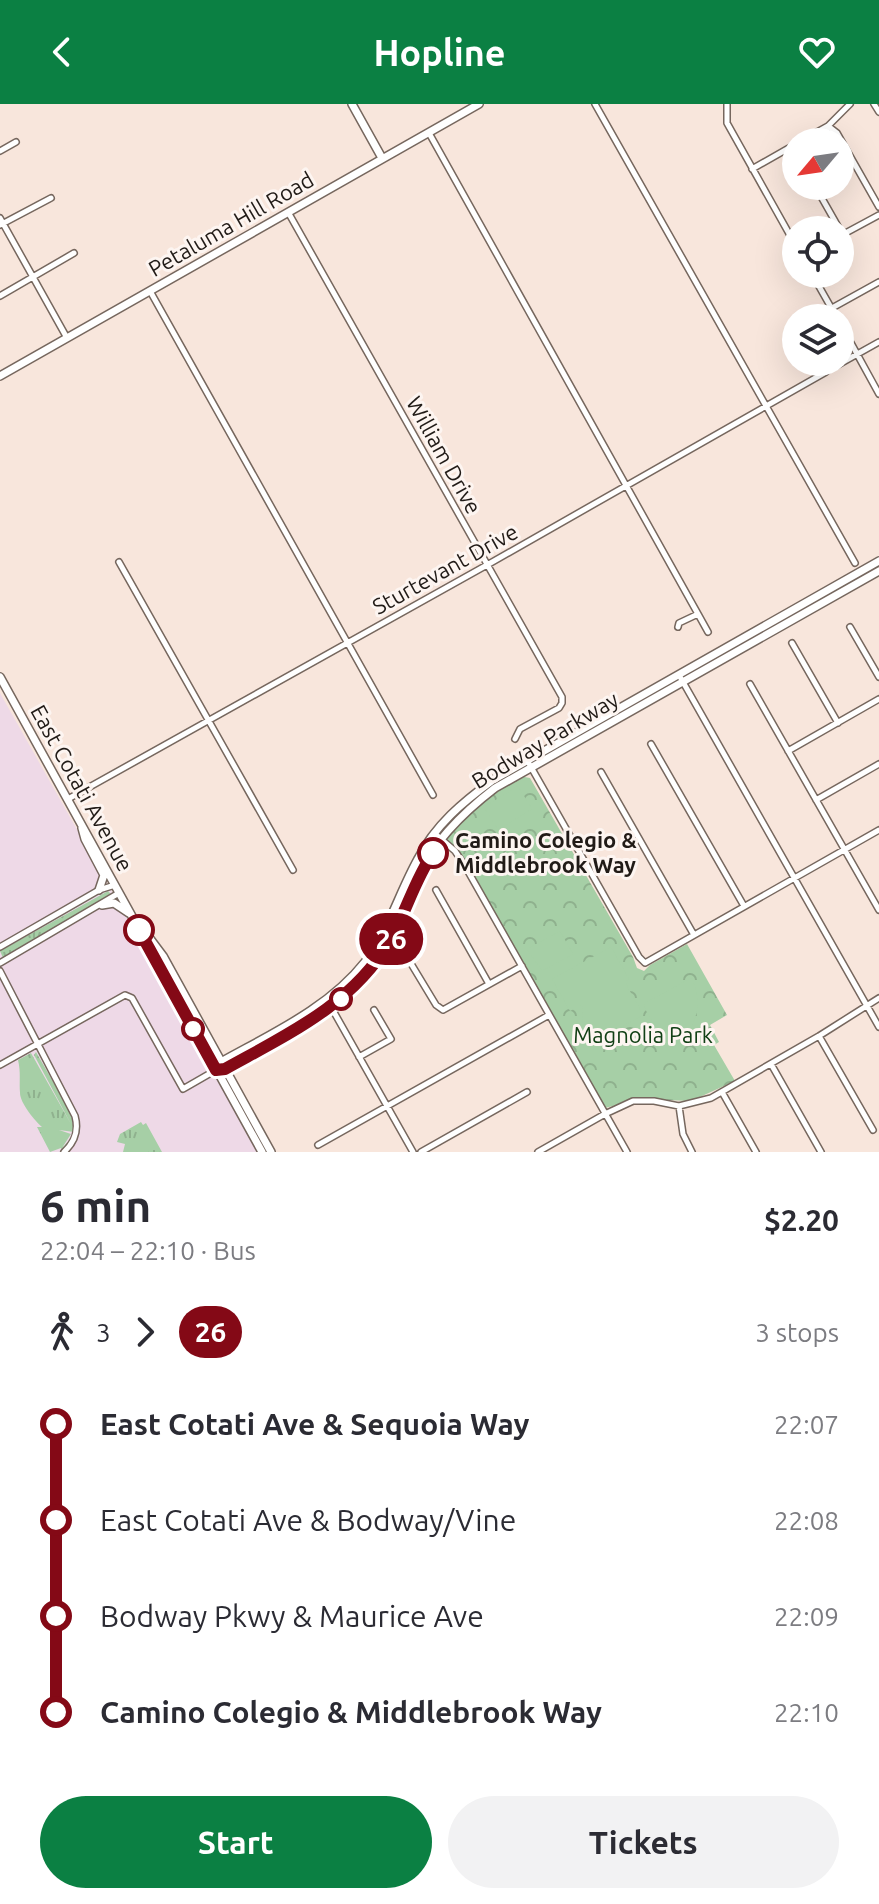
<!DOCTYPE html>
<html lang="en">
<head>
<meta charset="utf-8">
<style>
	:root { --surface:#fff; --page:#f2f2f3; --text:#2b2b33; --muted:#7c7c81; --accent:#0b8043 }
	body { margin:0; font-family:Ubuntu,sans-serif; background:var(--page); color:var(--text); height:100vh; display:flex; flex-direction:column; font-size:30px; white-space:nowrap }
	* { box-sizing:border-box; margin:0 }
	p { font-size:26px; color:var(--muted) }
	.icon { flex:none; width:44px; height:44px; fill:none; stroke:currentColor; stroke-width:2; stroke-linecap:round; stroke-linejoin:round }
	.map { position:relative; height:1048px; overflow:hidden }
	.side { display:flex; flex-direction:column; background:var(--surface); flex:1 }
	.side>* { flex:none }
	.badge { padding:0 16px; border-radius:26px; font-size:28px; line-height:52px }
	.needle { width:52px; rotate:241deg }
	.tools { position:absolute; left:782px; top:24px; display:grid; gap:16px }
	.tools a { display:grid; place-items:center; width:72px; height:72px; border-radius:50%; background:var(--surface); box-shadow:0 8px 32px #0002; font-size:40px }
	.map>.badge { position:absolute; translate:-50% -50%; box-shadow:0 0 0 4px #fff }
	.legs { display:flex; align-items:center; gap:12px; height:88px; padding:0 40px; font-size:26px }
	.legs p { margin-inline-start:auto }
	.headline { display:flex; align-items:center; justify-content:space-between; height:136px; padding:0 40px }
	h1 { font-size:44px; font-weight:700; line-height:60px }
	.primary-button { display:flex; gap:16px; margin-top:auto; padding:16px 40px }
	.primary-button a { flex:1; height:92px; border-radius:48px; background:var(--accent); color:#fff; font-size:32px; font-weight:700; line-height:92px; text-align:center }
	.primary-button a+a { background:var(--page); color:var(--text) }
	ul { padding:0 40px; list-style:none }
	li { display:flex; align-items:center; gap:28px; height:96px; font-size:30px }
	li i { display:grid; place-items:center; width:12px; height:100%; margin:0 10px; background:currentColor }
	li i::after { content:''; width:20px; height:20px; margin:-10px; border:6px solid; border-radius:50%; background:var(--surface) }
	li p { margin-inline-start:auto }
	li:first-child i { background:linear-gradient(#0000 50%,currentColor 0) }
	li:last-child i { background:linear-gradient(currentColor 50%,#0000 0) }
	header { display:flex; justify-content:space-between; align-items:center; height:104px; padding:0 40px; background:var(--accent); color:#fff; font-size:36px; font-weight:700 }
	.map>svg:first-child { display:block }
	.education { fill:#eed9e7 }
	.grass { fill:url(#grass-tufts) }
	.park { fill:url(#park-crowns) }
	.pitch { fill:#a6cfa6 }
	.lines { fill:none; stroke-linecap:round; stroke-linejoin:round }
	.street-casing { stroke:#76675e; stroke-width:8 }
	.secondary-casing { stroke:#76675e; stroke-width:10 }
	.street { stroke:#fff; stroke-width:5 }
	.secondary { stroke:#fff; stroke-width:7 }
	.line-1-casing { stroke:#fff; stroke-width:18 }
	.line-1 { stroke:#840916; stroke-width:12 }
	.stop-1-dot { fill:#fff; stroke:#840916; stroke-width:4 }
	.labels { text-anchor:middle; stroke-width:6; stroke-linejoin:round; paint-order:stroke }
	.street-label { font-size:22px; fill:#211b17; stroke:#fdf5f1 }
	.stop-label { font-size:22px; font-weight:bold; fill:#211b17; stroke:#fdf5f1; text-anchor:start }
	.park-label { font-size:22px; fill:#114015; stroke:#fdf5f1 }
</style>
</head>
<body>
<header><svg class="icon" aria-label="back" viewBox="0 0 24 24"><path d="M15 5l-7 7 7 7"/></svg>Hopline<svg class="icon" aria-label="heart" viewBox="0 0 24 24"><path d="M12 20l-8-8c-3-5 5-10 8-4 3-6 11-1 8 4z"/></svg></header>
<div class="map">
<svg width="879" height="1048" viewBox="0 0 879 1048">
	<defs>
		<pattern id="grass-tufts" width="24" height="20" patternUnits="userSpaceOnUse" patternTransform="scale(2)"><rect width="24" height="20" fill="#a6cfa6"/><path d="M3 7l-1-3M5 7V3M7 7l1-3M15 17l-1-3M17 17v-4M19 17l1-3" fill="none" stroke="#8fb18e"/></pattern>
		<pattern id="park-crowns" width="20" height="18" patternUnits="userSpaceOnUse" patternTransform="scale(2)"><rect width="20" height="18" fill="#a6cfa6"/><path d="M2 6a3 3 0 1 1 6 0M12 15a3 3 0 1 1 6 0" fill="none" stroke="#8fb18e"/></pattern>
	</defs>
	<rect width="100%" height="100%" fill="#f8e6dc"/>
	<!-- education -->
	<path class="education" d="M0 589 259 1048H0Z"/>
	<!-- grass -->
	<path class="grass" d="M108 787 111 790 109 794 3 854 0 847Z
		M36 948 71 1009 74 1028 59 1026 71 1030 62 1044 73 1032 62 1046 61 1044 50 1048 37 1023H42C35 1017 20 999 20 989 19 978 21 968 18 956L31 949 71 1020 34 951Z
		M141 1018 143 1021 146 1019 162 1048H123L125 1040 117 1038 120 1030Z"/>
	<!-- park -->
	<path class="park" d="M519 672 530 674 633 853 637 864 644 867 650 861 687 840 727 911 710 921 719 938 714 941 735 977 691 997 640 995 605 1004 600 999 447 735C456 712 498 685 519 672Z"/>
	<!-- pitch -->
	<path class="pitch" d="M518 682 532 705 498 726 484 703Z
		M560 827 573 850 542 867 527 845Z
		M611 843 629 875 625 878 642 909 641 912 591 940 583 927 582 901 570 907 552 875Z
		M691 874C706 901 694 931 668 946L644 903 645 899Z"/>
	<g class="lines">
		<!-- street casing -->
		<g class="street-casing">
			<path id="street" d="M595 0 855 459
				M727 0V19L796 142
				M874 0 879 8
				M828 22 837 29 879 103
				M429 29 698 510 679 519 678 523
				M799 38 828 22 850 0
				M0 47 16 38
				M752 65 796 40
				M815 82 840 126
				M288 108 562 593V599L559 604 520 625 515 635
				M0 114 67 234
				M0 121 51 94
				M840 132 879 111
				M812 170 837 214
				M150 187 433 691
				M0 192 74 149
				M832 204 879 178
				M840 219 879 290
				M836 262 879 238
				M119 458 293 766
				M698 510 708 528
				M850 523 879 573
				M792 539 838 619
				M679 571 879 923
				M750 580 879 806
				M651 640 744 802
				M788 647 879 595
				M527 656 639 853 645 859 879 726
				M601 668 694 831
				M68 695 487 461 826 268 830 264 828 258
				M816 696 879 660
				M434 729 455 747 465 762 627 1048
				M436 786 489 880
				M0 843 99 786 115 781
				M407 853 436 901 443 906 522 862
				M0 859 119 789
				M0 867 75 1012C79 1027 75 1038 64 1048
				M325 897 335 910 413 1048
				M819 932 873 1026
				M359 953 391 935 374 906
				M771 960 821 1048
				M0 961 125 891 132 894 183 985 216 966
				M722 988 756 1048
				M679 1002 683 1030 692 1048
				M318 1041 549 911
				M421 1048 527 988
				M538 1048 605 1010 633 997H654L679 1002 711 994 819 932 879 894"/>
		</g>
		<!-- secondary casing -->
		<g class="secondary-casing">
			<path id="secondary" d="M352 0 382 54
				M0 272 479 0
				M0 573 262 1048
				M82 724 85 735 104 771 99 786
				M102 801 114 799 129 809
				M145 828 163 852 271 1048
				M216 966 221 958C271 930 329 904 365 858 389 826 399 789 418 755 435 721 463 698 493 676L879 457
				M216 966 225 965C277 937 333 911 371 864 394 836 403 803 418 771 435 736 465 707 495 684L879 467"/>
		</g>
		<!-- street -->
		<use href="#street" class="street"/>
		<!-- secondary -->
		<use href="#secondary" class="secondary"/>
	</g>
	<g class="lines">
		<!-- line-1 casing -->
		<g class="line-1-casing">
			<path id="line-1" d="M139 826 216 966 225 965C286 931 352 901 389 838 406 809 414 777 433 749"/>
		</g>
		<!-- line-1 -->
		<use href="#line-1" class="line-1"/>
	</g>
	<!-- markers -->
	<g class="stop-1-dot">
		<circle cx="433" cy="749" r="14"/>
		<circle cx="139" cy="826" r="14"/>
		<circle cx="341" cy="895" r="10"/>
		<circle cx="193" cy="925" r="10"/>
	</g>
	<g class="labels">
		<!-- street labels -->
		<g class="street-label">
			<text transform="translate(231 120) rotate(-30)" y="8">Petaluma Hill Road</text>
			<text transform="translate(444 351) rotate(61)" y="8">William Drive</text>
			<text transform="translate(445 465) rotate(-29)" y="8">Sturtevant Drive</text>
			<text transform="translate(545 636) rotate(-31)" y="8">Bodway Parkway</text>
			<text transform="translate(82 684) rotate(61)" y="8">East Cotati Avenue</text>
		</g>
		<!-- stop labels -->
		<g class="stop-label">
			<text x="455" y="744">Camino Colegio &amp;<tspan x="455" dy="25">Middlebrook Way</tspan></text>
		</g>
		<!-- park labels -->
		<g class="park-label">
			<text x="643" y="939">Magnolia Park</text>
		</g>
	</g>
</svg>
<div class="tools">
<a><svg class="needle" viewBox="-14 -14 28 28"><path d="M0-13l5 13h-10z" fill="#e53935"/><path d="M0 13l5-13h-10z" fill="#7c7c81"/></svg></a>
<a><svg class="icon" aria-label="locate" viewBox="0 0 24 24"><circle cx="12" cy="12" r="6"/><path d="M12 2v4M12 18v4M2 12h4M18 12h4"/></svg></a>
<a><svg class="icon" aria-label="layers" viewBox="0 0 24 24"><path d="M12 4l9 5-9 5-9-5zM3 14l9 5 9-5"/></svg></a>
</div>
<b class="badge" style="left:391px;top:835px;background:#840916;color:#fff">26</b>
</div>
<section class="side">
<div class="headline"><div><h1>6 min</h1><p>22:04 – 22:10 · Bus</p></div><b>$2.20</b></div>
<div class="legs"><svg class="icon" aria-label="walk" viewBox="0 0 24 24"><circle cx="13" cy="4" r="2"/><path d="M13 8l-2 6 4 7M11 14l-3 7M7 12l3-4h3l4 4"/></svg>3<svg class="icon" aria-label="forward" viewBox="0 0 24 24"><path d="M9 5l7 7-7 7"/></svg><b class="badge" style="background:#840916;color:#fff">26</b><p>3 stops</p></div>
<ul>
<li><i style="color:#840916"></i><b>East Cotati Ave &amp; Sequoia Way</b><p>22:07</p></li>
<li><i style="color:#840916"></i><span>East Cotati Ave &amp; Bodway/Vine</span><p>22:08</p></li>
<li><i style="color:#840916"></i><span>Bodway Pkwy &amp; Maurice Ave</span><p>22:09</p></li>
<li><i style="color:#840916"></i><b>Camino Colegio &amp; Middlebrook Way</b><p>22:10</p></li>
</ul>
<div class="primary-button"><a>Start</a><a>Tickets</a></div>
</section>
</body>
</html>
